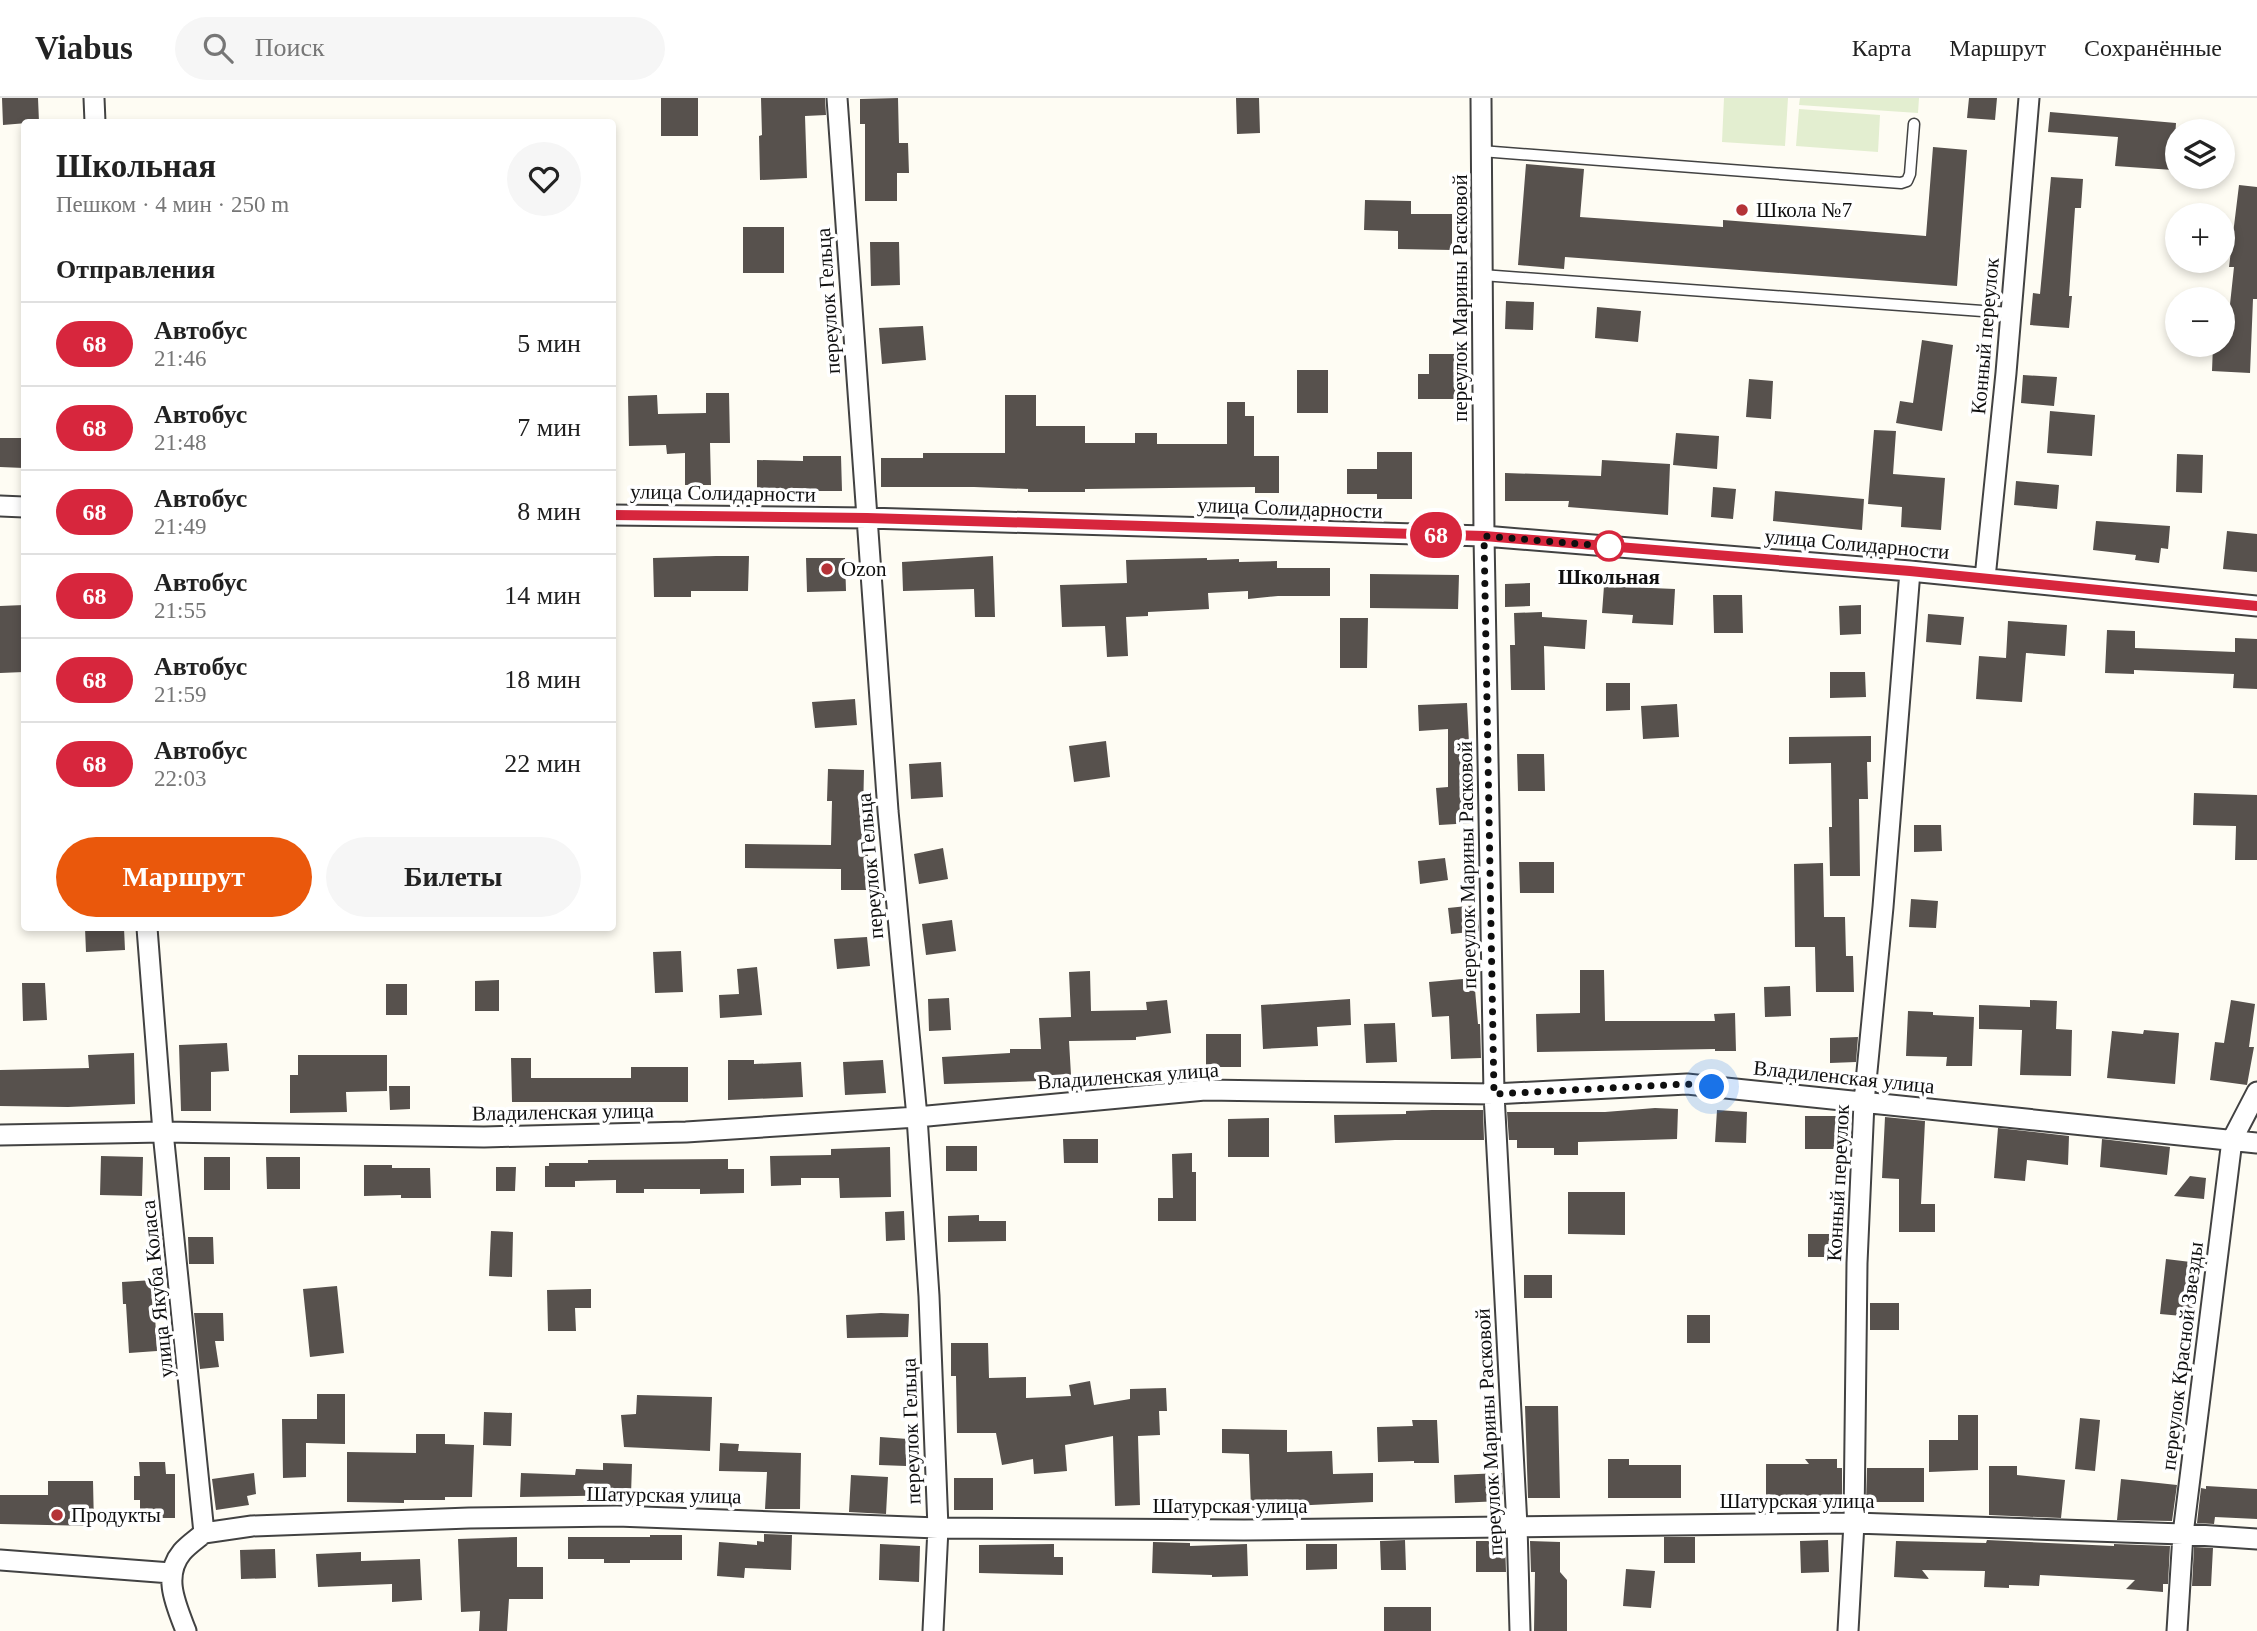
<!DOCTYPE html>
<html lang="ru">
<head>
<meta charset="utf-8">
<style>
	:root { --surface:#fff; --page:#f6f6f6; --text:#222; --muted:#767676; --line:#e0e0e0; --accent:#ea580c }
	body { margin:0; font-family:Georgia,serif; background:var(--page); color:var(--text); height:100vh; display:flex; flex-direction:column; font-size:26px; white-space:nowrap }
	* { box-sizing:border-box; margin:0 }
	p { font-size:23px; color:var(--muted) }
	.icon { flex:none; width:38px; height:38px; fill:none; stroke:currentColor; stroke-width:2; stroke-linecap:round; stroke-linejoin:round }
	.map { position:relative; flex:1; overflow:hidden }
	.details { position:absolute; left:21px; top:21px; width:595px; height:812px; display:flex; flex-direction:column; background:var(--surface); border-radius:7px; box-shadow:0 4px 10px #0003 }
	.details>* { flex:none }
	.badge { padding:0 14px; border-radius:23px; font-size:24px; line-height:46px }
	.controls { position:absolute; left:2165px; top:21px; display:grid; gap:14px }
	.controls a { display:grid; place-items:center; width:70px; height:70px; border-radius:50%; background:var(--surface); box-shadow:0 4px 10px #0003; font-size:35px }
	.you { position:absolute; width:35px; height:35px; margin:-18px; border:5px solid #fff; border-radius:50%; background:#1a73e8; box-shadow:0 0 0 10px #1a73e833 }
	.map>.badge { position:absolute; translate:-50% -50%; box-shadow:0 0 0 4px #fff }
	h2 { padding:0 35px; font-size:26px; line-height:63px }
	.round { display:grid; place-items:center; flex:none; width:74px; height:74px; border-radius:37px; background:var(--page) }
	.overview { display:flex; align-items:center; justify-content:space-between; height:119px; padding:0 35px }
	h1 { font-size:33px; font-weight:700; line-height:52px }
	.button { display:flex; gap:14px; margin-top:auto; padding:14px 35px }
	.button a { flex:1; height:80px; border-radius:42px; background:var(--accent); color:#fff; font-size:28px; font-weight:700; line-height:80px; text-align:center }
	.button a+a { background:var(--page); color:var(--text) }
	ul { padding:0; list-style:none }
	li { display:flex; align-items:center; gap:21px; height:84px; padding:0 35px; border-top:2px solid var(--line) }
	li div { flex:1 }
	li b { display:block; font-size:26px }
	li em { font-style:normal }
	li .badge { min-width:77px; font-weight:700; text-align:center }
	header { display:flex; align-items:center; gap:42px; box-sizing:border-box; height:98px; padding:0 35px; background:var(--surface); border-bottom:2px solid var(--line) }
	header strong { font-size:33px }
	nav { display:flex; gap:38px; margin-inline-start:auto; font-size:24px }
	.search { width:490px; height:63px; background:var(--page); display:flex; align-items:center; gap:18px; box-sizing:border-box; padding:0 24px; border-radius:38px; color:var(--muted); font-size:26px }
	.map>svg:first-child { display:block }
	.pitch { fill:#e3eed0 }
	.building { fill:#57514d }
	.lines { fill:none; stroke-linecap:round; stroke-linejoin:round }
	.lane-casing { stroke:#424242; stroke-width:13 }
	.street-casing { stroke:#424242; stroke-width:23 }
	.lane { stroke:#fff; stroke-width:10 }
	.street { stroke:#fff; stroke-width:19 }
	.line-casing { stroke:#fff; stroke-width:16 }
	.line { stroke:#d7263d; stroke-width:10 }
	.walk { stroke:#0f0f0f; stroke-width:7; stroke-dasharray:0 12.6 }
	.poi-dot { fill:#b43337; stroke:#fff; stroke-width:2.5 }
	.stop-dot { fill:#fff; stroke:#d7263d; stroke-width:3.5 }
	.labels { text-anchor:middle; stroke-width:7; stroke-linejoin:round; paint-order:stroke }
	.poi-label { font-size:21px; fill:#0f0f0f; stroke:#fff; text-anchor:start }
	.street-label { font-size:21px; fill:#0f0f0f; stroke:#fff }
	.stop-label { font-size:21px; font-weight:bold; fill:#0f0f0f; stroke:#fff }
</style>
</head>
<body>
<header>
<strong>Viabus</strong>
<div class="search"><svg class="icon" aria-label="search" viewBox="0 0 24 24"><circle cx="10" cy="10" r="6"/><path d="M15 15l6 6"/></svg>Поиск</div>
<nav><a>Карта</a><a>Маршрут</a><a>Сохранённые</a></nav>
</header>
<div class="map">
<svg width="2257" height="1533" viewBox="0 0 2257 1533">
	<rect width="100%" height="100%" fill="#fefcf3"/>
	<!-- pitch -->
	<path class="pitch" d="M1724 0H1788L1785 48 1722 44Z
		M1800 0H1919L1918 15 1799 7Z
		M1799 11 1880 17 1878 54 1796 48Z"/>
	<!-- building -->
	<path class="building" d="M2 0H38L39 24 3 27Z
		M661 0H698V38H661Z
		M761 0H825L826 17 805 18 807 80 760 82 759 38 762 37Z
		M898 0 899 45H908L909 75H897V103H865V26H860V1Z
		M1236 0H1259L1260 35 1237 36Z
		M1969 0H1997L1995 22 1967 20Z
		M2050 14 2176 25 2173 72 2115 68 2118 39 2048 34Z
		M1933 49 1967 52 1957 188 1565 159 1564 171 1518 167 1526 66 1584 71 1580 119 1723 129V122L1926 138Z
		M2051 79 2083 81 2081 110H2075L2069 198H2072L2069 230 2030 227 2033 195 2040 196Z
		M2239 87 2257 89V201H2253L2250 275 2212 273 2213 247H2222V225H2228L2234 169H2229Z
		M1365 102 1411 103V116H1452V152L1398 151V133L1364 132Z
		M743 129H784V175H743Z
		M870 144H899L900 187 871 188Z
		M1506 203 1534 204 1533 232 1505 231Z
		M1597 209 1641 213 1638 244 1595 240Z
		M923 228 926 262 882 266 879 230Z
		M1922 242 1953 247 1942 333 1896 325 1900 303 1913 305Z
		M1429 256H1456V301H1418V276H1429Z
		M1297 272H1328V315H1297Z
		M2023 277 2057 279 2054 308 2021 305Z
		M1749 281 1773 283 1771 321 1746 319Z
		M706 295H729L730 345H710L711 387H685V355L667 356 666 347 629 348 628 298 657 297 658 316 706 315Z
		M1005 297H1036V328H1085V345H1135V335H1157V346H1227V304H1245V318H1254V358H1279V395H1255V389L1085 391V394H1028V391L974 389H881V360H923V355H1005Z
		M2050 313 2095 317 2092 358 2047 355Z
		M1874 332 1896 333 1893 376 1945 380 1941 432 1901 429 1902 409 1868 406Z
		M1676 335 1719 338 1717 371 1673 367Z
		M0 340H24V370L0 369Z
		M1377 354H1412V401H1377V396H1347V371H1377Z
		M2177 356 2203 357 2202 395 2176 394Z
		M803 358H841L842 393H757V362L803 363Z
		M1602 362 1670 366 1668 417 1568 409 1569 403H1505V375L1601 378Z
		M2016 383 2059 387 2057 411 2014 407Z
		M1713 389 1736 391 1733 421 1711 419Z
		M1775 393 1864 401 1862 432 1773 423Z
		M2096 423 2170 428 2168 451 2161 450 2159 465 2135 462 2136 457 2093 452Z
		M2227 433 2257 436V474L2223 471Z
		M716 458H749L748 493H691V499H654L653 460Z
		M993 458 995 519H975L974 491 903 493 902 464Z
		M806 460H845L846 493 807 494Z
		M1207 460V462L1239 461V464L1277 463V470H1330V498H1278L1248 501V493L1208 495 1209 511 1148 514V518L1126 519 1128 558 1107 559 1105 528 1062 529 1060 487 1127 485 1126 462Z
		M1370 476 1459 477 1458 511 1370 510Z
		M1530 485V508L1505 509V486Z
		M1604 488 1675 491 1673 527 1632 525 1633 517 1602 515Z
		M1713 497H1742L1743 535H1714Z
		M24 507V574L0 575V508Z
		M1861 507V536L1840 537 1839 508Z
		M1542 514V519L1587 522 1585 551 1544 548 1545 592H1511L1510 547H1515L1514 515Z
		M1928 516 1964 519 1961 547 1926 544Z
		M1340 520H1368L1367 570H1340Z
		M2008 523 2067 527 2065 558 2026 555 2022 604 1976 601 1979 558 2006 560Z
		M2107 532 2135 533V550L2235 554V540L2257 541V591L2233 590 2234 576 2134 572V576L2105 575Z
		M1830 574H1865L1866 599 1830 600Z
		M1606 585H1630V612L1606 613Z
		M855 601 857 627 815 630 812 604Z
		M1467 605 1473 725 1439 727 1436 690 1448 689V631L1419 633 1418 607Z
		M1677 606 1679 639 1643 641 1641 608Z
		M1871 638V664H1867L1868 701H1859L1860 778H1830L1829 729H1832L1831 665 1789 666V639Z
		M1106 643 1110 679 1074 684 1069 648Z
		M1517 656H1544L1545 693H1518Z
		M941 664 943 699 911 701 909 666Z
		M828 671 864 672 863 717H868V792H841V771L745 770V746L831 747 832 703H827Z
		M2194 695 2257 697V762H2235L2236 728 2193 727Z
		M1914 727H1941L1942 753 1914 754Z
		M943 750 948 781 919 786 914 756Z
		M1445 760 1448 782 1420 786 1418 763Z
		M1519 764H1554V795H1520Z
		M1823 765 1824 819H1845L1846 858H1853L1854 894H1816L1815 849H1795L1794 766Z
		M1911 801 1938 803 1936 830 1909 829Z
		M1477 807 1479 833 1451 836 1448 810Z
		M952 822 956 853 926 857 922 826Z
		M85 830H124L125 852 86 854Z
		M867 839 870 868 837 871 834 841Z
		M681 853 683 894 655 895 653 854Z
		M757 869 762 917 720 920 719 897 739 896 737 871Z
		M1580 872H1604L1605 923H1715L1714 916 1735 915 1736 953H1715V951L1537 954 1536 916 1580 915Z
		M1090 873 1091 913 1147 912 1146 904 1167 902 1171 935 1136 939V942L1069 943 1071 977 1039 978V983L944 986 942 959 1010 955V951H1041L1039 920 1071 919 1069 874Z
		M1474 880 1478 926H1480L1481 960 1451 961 1449 918 1432 919 1429 884Z
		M499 882V913H475V883Z
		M22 885H45L47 922 23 923Z
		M386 886H407V917H386Z
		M1790 888 1791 918 1765 919 1764 889Z
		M949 900 951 932 929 933 928 901Z
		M1350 901 1351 927 1317 929 1318 948 1263 951 1261 907Z
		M2030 902 2057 903 2056 931 2072 932 2071 978 2020 977 2022 932 1979 931V907L2030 909Z
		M2231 902 2255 906 2249 949H2254L2247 987 2210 982 2215 944 2224 945Z
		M1908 913 1933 914V917L1974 919 1972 968H1946L1947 959 1906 958Z
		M1395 925 1397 964 1366 965 1364 926Z
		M2144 932 2179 935 2175 986 2107 980 2112 933 2143 936Z
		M1206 936H1241V969H1206Z
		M1858 939 1856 964 1830 965V940Z
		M227 945 229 973 211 974V1013H181L179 947Z
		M134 955 135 1006 68 1009 0 1008V972L89 970 88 957Z
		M298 957H387V993L346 994 347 1014 290 1015V977H298Z
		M511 960H531V980H631V969H688V1004H512Z
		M728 962H754V966L801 964 803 999 728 1002Z
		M883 962 886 995 845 997 843 964Z
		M389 988H410V1011L390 1012Z
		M1655 1010 1678 1011 1677 1041 1578 1044V1057H1554V1050H1517V1042H1509L1507 1014H1605Z
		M1432 1012H1483L1484 1042H1395L1335 1045 1334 1017 1406 1016V1013Z
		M1717 1012 1747 1014 1746 1045 1715 1044Z
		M1805 1018H1838V1051H1805Z
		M1885 1019 1925 1023 1921 1106H1935V1134H1899V1081L1882 1080Z
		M1269 1020V1059H1228V1021Z
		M1998 1030 2069 1038 2068 1067 2027 1062 2025 1083 1994 1080Z
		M1063 1041H1098V1065H1064Z
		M2102 1041 2170 1049 2167 1077 2100 1069Z
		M946 1048H977V1073H946Z
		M890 1049 891 1099 840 1100 839 1080H801V1087L771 1088 770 1058 831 1057V1051Z
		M1192 1055V1074H1196V1123H1158V1100H1173L1172 1056Z
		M101 1058 143 1059 142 1098 100 1097Z
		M204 1059H230V1092H204Z
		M266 1059H300V1091H267Z
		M728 1061V1071H744V1095L700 1096V1091H644V1095H616V1082L575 1083V1089H545V1068H549V1065H588V1062Z
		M364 1067H392V1070H430L431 1100H401V1097L364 1098Z
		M496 1069H516L515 1093H496Z
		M2190 1078 2206 1080 2204 1101 2174 1098Z
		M1568 1094H1625V1137L1568 1136Z
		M904 1113 905 1142 886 1143 885 1114Z
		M979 1117V1123H1006V1143L948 1144V1118Z
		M491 1133 513 1134 512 1179 489 1178Z
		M1808 1136H1837V1159H1808Z
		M188 1139H213L214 1166H189Z
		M2166 1161 2199 1165 2193 1219 2160 1216Z
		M1524 1177H1552V1200H1524Z
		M153 1182 157 1253 129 1255 126 1206H123L122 1184Z
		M337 1188 344 1255 310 1259 303 1191Z
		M591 1191V1210H575L576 1233H548L547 1192Z
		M1870 1205H1899V1232H1870Z
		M194 1215H223L224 1243H215L219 1269 200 1271Z
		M881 1215 909 1216 908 1239 847 1240 846 1217Z
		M1687 1217H1710V1245H1687Z
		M951 1245H988L989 1280 1026 1279V1300L1071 1298 1069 1287 1090 1283 1094 1307 1130 1301V1291L1166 1290 1167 1313H1159L1160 1337 1138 1338 1140 1407 1115 1408 1113 1338 1065 1347 1067 1373 1034 1376 1033 1361 1002 1367 996 1335H957L956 1278H951Z
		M317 1296H345V1346L306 1345V1379L283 1380 282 1321H317Z
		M637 1297 712 1299 710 1353 624 1349 621 1317 636 1316Z
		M1525 1308H1558L1560 1400H1528Z
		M484 1314 512 1315 511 1348 483 1347Z
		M1958 1317H1978V1372L1929 1374V1342H1958Z
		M2080 1320 2100 1322 2095 1373 2075 1371Z
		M1412 1322H1437L1439 1365H1414V1363L1378 1364 1377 1329 1413 1328Z
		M1222 1331 1287 1332V1354L1332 1353 1333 1376 1373 1375V1404L1251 1410 1249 1356 1222 1355Z
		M416 1336H445V1346L474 1347 472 1399H445V1402H404V1405L347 1404V1354L416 1355Z
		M880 1339 908 1341 906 1368 879 1367Z
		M720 1345 739 1346 738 1353 801 1355 800 1411H765L767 1374 719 1373Z
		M1608 1361H1629V1367H1681V1400H1608Z
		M1805 1361H1837V1370H1842V1404L1766 1402V1366H1809Z
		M139 1364H165L166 1376H175V1420H140V1402H134V1378H140Z
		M603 1365 632 1366 631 1397 520 1399 521 1375 575 1377 576 1371 603 1372Z
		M1989 1368H2017V1377L2065 1382 2061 1420 1989 1417Z
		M1867 1370H1924V1404H1866Z
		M254 1375 256 1396 247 1398 249 1407 216 1412 212 1381Z
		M1502 1375 1503 1403 1455 1405 1454 1377Z
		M851 1377 888 1379 886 1416 849 1414Z
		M954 1380H993V1412H954Z
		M2121 1381 2177 1387 2172 1423 2117 1422Z
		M48 1383H93L94 1428 0 1426V1397H48Z
		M2206 1388 2257 1391V1421L2215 1419 2214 1426 2197 1425 2201 1390 2206 1391Z
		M764 1436 792 1437 791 1472 745 1470 744 1480 717 1478 719 1444 757 1447V1443L764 1444Z
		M650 1437H682V1462H630V1465H604V1461H568V1439H650Z
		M517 1439V1469H543V1501H509L507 1533H479L480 1513 461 1514 458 1441Z
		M1664 1439H1695V1465H1664Z
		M1405 1442 1406 1472H1381L1380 1443Z
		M1828 1442 1829 1474 1801 1475 1800 1443Z
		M1987 1442 2114 1448V1446L2170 1448 2168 1486H2163V1494L2126 1491 2135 1482 2040 1477 2039 1488 2009 1487V1490L1984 1489 1985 1473 1922 1472 1929 1481 1894 1479 1896 1443 1986 1445Z
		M1476 1443H1505L1506 1474H1476Z
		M1530 1443 1560 1444V1474L1567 1482V1533H1534L1535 1474H1531Z
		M1153 1444 1190 1445V1448L1247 1446 1248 1478 1212 1479V1477L1152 1475Z
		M880 1446 920 1448 919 1484 879 1482Z
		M1054 1446V1459H1063V1477L979 1475V1447Z
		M1306 1446H1337V1471L1306 1472Z
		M2194 1449 2213 1450 2211 1488H2192Z
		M275 1451 276 1480 241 1481 240 1452Z
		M361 1454V1463L420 1461 422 1502 392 1504V1486L318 1489 316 1456Z
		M1626 1471 1655 1473 1651 1510 1623 1508Z
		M1384 1509H1431V1533H1384Z"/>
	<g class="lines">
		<!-- lane casing -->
		<g class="lane-casing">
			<path id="lane" d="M1481 53 1901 85 1907 83 1910 76 1914 26
				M1482 177 2010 215"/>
		</g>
		<!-- street casing -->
		<g class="street-casing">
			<path id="street" d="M94 0 95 24
				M837 0 888 713 917 1019 929 1198 938 1430 933 1533
				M1481 0 1484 438 1494 996 1517 1428 1520 1533
				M0 408 24 409
				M612 417 867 420 1484 438 1910 473 2257 508
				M1985 480 2006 275 2029 0
				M147 830 163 1034 204 1435C197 1441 188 1447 182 1454 162 1478 176 1507 186 1533
				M0 1037 163 1034 484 1039 686 1034 917 1019 1205 992 1494 996 1687 986 2257 1045
				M204 1435 252 1428 469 1420 617 1418 938 1430 1244 1432 1854 1425 2183 1436 2257 1441
				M0 1462 171 1475
				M1848 1533 1854 1425 1857 1165 1864 1004 1883 809 1910 473
				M2177 1533 2183 1436 2232 1042 2257 994"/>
		</g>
		<!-- lane -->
		<use href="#lane" class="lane"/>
		<!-- street -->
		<use href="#street" class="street"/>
	</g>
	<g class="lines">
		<!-- line casing -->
		<g class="line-casing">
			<path id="line" d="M612 417 867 420 1484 438 1910 473 2257 508"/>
		</g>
		<!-- line -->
		<use href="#line" class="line"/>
		<!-- walk -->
		<path class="walk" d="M1609 448 1617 449 1484 438 1494 996 1687 986 1712 989"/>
	</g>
	<!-- markers -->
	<g class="poi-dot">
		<circle cx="1742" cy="112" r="7"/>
		<circle cx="827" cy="471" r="7"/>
		<circle cx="57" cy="1417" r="7"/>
	</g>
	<circle class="stop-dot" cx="1609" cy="448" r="14"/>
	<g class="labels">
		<!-- poi labels -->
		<g class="poi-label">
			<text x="1756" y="119">Школа №7</text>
			<text x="841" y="478">Ozon</text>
			<text x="71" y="1424">Продукты</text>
		</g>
		<!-- street labels -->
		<g class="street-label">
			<text transform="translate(1460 200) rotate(-90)" y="7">переулок Марины Расковой</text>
			<text transform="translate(828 203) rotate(-94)" y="7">переулок Гельца</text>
			<text transform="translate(1985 238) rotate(-85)" y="7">Конный переулок</text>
			<text transform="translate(723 395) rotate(1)" y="7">улица Солидарности</text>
			<text transform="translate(1290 410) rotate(2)" y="7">улица Солидарности</text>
			<text transform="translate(1857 446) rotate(5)" y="7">улица Солидарности</text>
			<text transform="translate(1467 767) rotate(-91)" y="7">переулок Марины Расковой</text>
			<text transform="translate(870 768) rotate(-95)" y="7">переулок Гельца</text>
			<text transform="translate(1128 978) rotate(-4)" y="7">Владиленская улица</text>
			<text transform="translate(1844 979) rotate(6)" y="7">Владиленская улица</text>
			<text transform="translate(563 1014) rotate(-1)" y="7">Владиленская улица</text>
			<text transform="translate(1838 1085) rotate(-87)" y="7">Конный переулок</text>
			<text transform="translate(157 1191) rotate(-96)" y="7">улица Якуба Коласа</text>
			<text transform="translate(2182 1258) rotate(-83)" y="7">переулок Красной Звезды</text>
			<text transform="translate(911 1333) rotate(-92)" y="7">переулок Гельца</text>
			<text transform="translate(1489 1334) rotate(-93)" y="7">переулок Марины Расковой</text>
			<text transform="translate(664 1397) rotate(1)" y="7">Шатурская улица</text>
			<text x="1797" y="1410">Шатурская улица</text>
			<text x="1230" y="1415">Шатурская улица</text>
		</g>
		<!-- stop labels -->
		<g class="stop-label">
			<text x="1609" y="486">Школьная</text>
		</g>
	</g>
</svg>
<div class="controls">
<a><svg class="icon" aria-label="layers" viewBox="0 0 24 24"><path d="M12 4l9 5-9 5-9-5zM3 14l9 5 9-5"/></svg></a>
<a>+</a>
<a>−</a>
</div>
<div class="you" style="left:1712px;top:989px"></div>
<b class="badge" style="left:1436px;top:437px;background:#d7263d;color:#fff">68</b>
<section class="details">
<div class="overview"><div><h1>Школьная</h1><p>Пешком · 4 мин · 250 m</p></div><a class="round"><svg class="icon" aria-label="heart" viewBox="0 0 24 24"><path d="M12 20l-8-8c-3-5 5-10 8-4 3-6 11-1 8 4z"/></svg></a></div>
<h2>Отправления</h2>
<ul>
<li><span class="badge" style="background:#d7263d;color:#fff">68</span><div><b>Автобус</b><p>21:46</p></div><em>5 мин</em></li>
<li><span class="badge" style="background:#d7263d;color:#fff">68</span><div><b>Автобус</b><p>21:48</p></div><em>7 мин</em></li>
<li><span class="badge" style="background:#d7263d;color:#fff">68</span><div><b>Автобус</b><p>21:49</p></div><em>8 мин</em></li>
<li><span class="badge" style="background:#d7263d;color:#fff">68</span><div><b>Автобус</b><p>21:55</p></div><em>14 мин</em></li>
<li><span class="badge" style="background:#d7263d;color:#fff">68</span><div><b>Автобус</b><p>21:59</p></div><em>18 мин</em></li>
<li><span class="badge" style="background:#d7263d;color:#fff">68</span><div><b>Автобус</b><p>22:03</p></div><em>22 мин</em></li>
</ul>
<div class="button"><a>Маршрут</a><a>Билеты</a></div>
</section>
</div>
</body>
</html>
